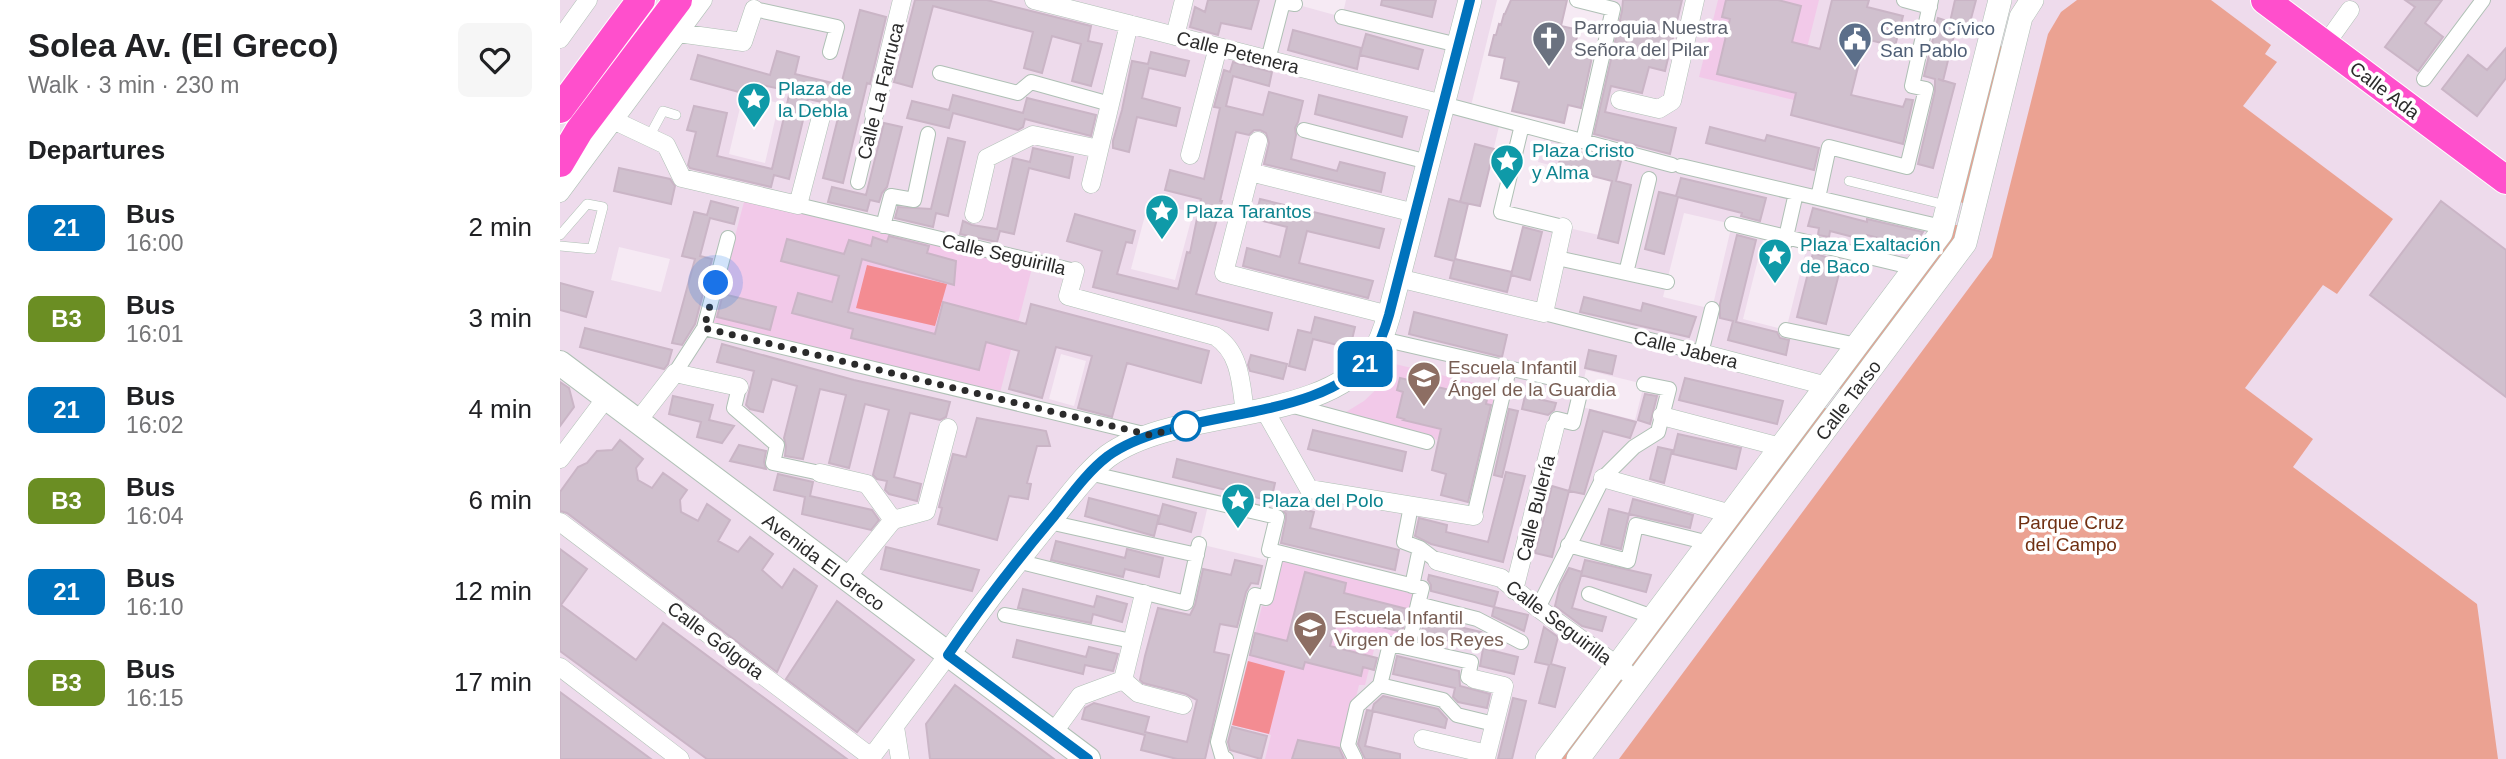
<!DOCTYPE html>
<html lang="en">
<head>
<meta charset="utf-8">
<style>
	:root { --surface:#fff; --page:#f6f6f6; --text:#202124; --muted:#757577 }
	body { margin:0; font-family:Helvetica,sans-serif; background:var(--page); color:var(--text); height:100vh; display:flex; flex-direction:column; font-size:26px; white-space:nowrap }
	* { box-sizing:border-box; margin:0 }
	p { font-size:23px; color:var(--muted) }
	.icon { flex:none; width:38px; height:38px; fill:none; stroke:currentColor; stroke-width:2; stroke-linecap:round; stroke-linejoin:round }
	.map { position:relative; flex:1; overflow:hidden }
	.side { display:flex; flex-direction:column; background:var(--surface); width:560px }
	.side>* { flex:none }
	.badge { padding:0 14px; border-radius:10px; font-size:24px; line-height:46px }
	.you { position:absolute; width:35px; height:35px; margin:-18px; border:5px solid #fff; border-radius:50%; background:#1a73e8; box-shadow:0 0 0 10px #1a73e833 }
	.map>.badge { position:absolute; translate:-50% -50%; box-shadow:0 0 0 4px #fff }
	h2 { padding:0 28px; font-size:26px; line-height:63px }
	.round { display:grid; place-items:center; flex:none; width:74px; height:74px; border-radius:10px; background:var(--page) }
	.overview { display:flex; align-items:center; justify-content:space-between; height:119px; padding:0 28px }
	h1 { font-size:33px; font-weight:800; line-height:52px }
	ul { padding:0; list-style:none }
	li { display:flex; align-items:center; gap:21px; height:91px; padding:0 28px }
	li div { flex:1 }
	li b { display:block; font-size:26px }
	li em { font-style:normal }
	li .badge { min-width:77px; font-weight:700; text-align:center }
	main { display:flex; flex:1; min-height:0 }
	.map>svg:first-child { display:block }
	.education { fill:#f2c9e9 }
	.green { fill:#eba292 }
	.pitch { fill:#f38c92 }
	.plaza { fill:#f6eaf4 }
	.building { fill:#d0c0ce; stroke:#cab5c6; stroke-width:2 }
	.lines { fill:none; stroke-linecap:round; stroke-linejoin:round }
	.service-casing { stroke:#afc0b5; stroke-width:10 }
	.pedestrian-casing { stroke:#afc0b5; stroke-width:16 }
	.minor-casing { stroke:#afc0b5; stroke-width:19 }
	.tertiary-casing { stroke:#afc0b5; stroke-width:24 }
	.secondary-casing { stroke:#afc0b5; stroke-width:26 }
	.primary-casing { stroke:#fff; stroke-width:30 }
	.service { stroke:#fff; stroke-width:9 }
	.pedestrian { stroke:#fff; stroke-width:14 }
	.minor { stroke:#fff; stroke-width:18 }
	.tertiary { stroke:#fff; stroke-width:23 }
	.secondary { stroke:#fff; stroke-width:24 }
	.primary { stroke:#ff4fcc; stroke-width:28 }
	.line-casing { stroke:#fff; stroke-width:16 }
	.line { stroke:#0072bc; stroke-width:10 }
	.walk { stroke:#2b2b2b; stroke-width:7; stroke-dasharray:0 12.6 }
	.stop-dot { fill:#fff; stroke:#0072bc; stroke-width:3.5 }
	.labels { text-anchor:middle; stroke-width:7; stroke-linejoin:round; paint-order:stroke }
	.worship-label { font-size:19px; fill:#5b616d; stroke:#fff; text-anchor:start }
	.service-label { font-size:19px; fill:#4e5e75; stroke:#fff; text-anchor:start }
	.street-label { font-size:19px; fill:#2b2b2b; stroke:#fff }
	.culture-label { font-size:19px; fill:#0d838f; stroke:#fff; text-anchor:start }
	.education-label { font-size:19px; fill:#785e54; stroke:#fff; text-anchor:start }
	.park-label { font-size:19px; fill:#703012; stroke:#fff }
</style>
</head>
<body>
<main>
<section class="side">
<div class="overview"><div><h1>Solea Av. (El Greco)</h1><p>Walk · 3 min · 230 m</p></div><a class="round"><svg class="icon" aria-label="heart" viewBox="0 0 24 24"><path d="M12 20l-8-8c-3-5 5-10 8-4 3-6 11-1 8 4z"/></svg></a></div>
<h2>Departures</h2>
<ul>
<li><span class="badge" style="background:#0072bc;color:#fff">21</span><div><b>Bus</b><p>16:00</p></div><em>2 min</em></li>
<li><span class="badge" style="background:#6b8e23;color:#fff">B3</span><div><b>Bus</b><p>16:01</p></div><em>3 min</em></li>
<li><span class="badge" style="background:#0072bc;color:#fff">21</span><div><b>Bus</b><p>16:02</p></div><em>4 min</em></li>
<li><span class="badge" style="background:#6b8e23;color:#fff">B3</span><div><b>Bus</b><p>16:04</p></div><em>6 min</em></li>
<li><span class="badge" style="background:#0072bc;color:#fff">21</span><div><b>Bus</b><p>16:10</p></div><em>12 min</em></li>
<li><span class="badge" style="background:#6b8e23;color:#fff">B3</span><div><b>Bus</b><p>16:15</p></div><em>17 min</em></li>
</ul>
</section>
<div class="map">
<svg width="1946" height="759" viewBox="0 0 1946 759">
	<rect width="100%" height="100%" fill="#eedbec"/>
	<!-- education -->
	<path class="education" d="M1158 0H1259L1234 100 1139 77Z
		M185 198 472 268 440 393 152 324Z
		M835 364 940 389 924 452 781 415 804 401 824 382Z
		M719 560 857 594 846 640 818 634 805 685H799L784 747 793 759H705L711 735 672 725 702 606 707 607Z"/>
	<!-- green -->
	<path class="green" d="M1517 0H1651L1711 45 1705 54 1717 62 1683 106 1833 219 1777 294 1763 285 1685 388 1753 439 1733 467 1917 604 1938 759H1059L1432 257 1488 34 1501 12Z
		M1436 45 1444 47 1405 203H1402L1400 201Z
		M1393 225H1398L1399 234 1284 390H1281L1278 387Z
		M1264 407 1268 410 1076 667 1072 666 1070 663Z
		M1060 679 1064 682 1008 759H997Z"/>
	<!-- pitch -->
	<path class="pitch" d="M307 265 387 284 375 326 296 308Z
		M688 661 725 671 709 734 672 725Z"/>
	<!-- plaza -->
	<path class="plaza" d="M737 0H786L782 17 735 4Z
		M937 0H1038L1062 6 1030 138 987 128 978 162 1052 181 1039 235 965 218 952 272 895 258 908 203 920 206 941 118 910 110Z
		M183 95 219 103 205 163 169 154Z
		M589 200 633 213 615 280 571 269Z
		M1124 213 1172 224 1152 309 1103 297Z
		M1203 240 1246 250 1226 330 1183 319Z
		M59 247 110 259 101 292 51 280Z
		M501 354 526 361 514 406 489 399Z
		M1026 370 1084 384 1075 420 1018 406Z
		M649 501 717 517 707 560 639 544Z"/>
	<!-- building -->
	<path class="building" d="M355 0H427L531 26 528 41 542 44 531 86 512 81 521 44 492 36 482 73 464 68 473 32 373 6 352 87 334 82Z
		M648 0H699L691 29 661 23 658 35 630 27 635 7 645 12Z
		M822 0H876L872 17 821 5Z
		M951 0H1007L1001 26 1019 30 1015 44 1034 48 1021 108 1008 105 1004 123 952 111 959 82 941 78 945 58 929 55 934 35H936L939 24 941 25 944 14H945Z
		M1063 0H1122L1105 71 1089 67 1082 93 1051 86 1045 112 1116 128 1110 154 1034 134 1062 11Z
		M1166 0H1218L1241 6 1232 42 1260 49 1272 0H1309L1307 7 1343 16 1335 46 1305 39 1291 95 1343 107 1346 99 1353 100 1343 144 1231 115 1236 93 1157 74 1170 19 1162 17Z
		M1395 0H1416L1409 26 1391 22 1397 23 1383 81 1378 79 1395 84 1373 168 1358 164 1375 91V79L1364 76 1378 18 1390 22Z
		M1845 0H1882L1865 23 1883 37 1858 71 1825 47 1855 7Z
		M300 10 326 17 310 84 307 83 283 183 263 178 281 106 248 99 229 179 214 175 211 187 130 168 128 165 136 132 127 130 134 106 167 113 157 156 212 169 230 91 193 83 190 95 131 79 138 55 210 75 217 51 239 57 235 74 281 85Z
		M733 30 801 48 797 69 728 50Z
		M806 34 863 50 858 69 800 55Z
		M1946 48V78L1917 116 1882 89 1908 55 1927 70Z
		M591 52 629 61 625 76 589 68 582 98 620 108 616 126 577 117 569 152 553 148V141L562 110 572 61 588 64Z
		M673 62 712 72 709 86 673 76 666 106 703 115 709 92 743 101 738 122 735 128 736 135 731 159 777 171 780 162 825 173 821 192 704 164 709 143 706 133 700 130H694L689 135 676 132 660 201H662L636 294 712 313 708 330 533 287 542 251 507 241 515 214 575 231 572 243 566 242 557 274 618 289 627 252 630 253 641 199 605 190 610 170 644 179 660 108 654 107 664 70 670 72Z
		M393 95 463 113 467 98 536 115 531 136 465 119 463 127 458 130 393 113 389 128 347 118 352 101 389 110Z
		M759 95 847 117 842 137 755 114Z
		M324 123 342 127 327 187 322 193 319 202 310 200 307 211 268 202 272 187 306 195Z
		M1150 127 1205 141 1207 135 1259 148 1254 170 1146 143Z
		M388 138 405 142 388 216 376 213 373 227 335 218 338 207 371 209Z
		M915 144 934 149 920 206 900 202Z
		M473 148 513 157 509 178 469 168 454 234 440 231 437 242 400 234 403 221 412 225 437 229 453 158 470 162Z
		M1003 148 1061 161 1056 181 1071 185 1058 243 1038 238 1052 181 998 167Z
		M59 168 110 179 115 186 111 204 54 191Z
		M1121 178 1206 198 1200 221 1181 216 1182 213 1118 197 1104 254 1085 249 1099 192 1116 196Z
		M700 199 824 229 819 248 747 231 739 263 813 281 808 298 683 266 687 248 720 257 727 227 695 219Z
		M889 199 908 204 895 259 952 272 947 292 890 278 894 261 875 256Z
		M151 201 178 208 174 224 150 218 140 256 152 259 135 324 122 345 112 343 135 259 122 256 134 212 147 215Z
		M1881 201 1946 250V397L1810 295Z
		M1253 208 1307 222V219L1363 232 1353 247 1307 235 1305 240 1270 231 1269 237 1258 235 1259 228 1248 226Z
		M963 227 982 232 970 280 951 275Z
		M1177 235 1196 240 1176 322 1217 332 1220 338 1229 340 1226 355 1168 340 1173 321 1160 318V304Z
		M329 236 369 246 367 253 396 261 394 285 302 259 288 312 375 334 383 302 466 324 471 304 649 351 641 383 567 363 552 417 518 408 532 356 496 347 482 398 449 389 459 351 426 342 419 370 291 338 293 329 232 313 238 293 272 302 279 276 221 261 227 239 284 254 289 240 311 246 313 237 327 242Z
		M1253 253 1282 262 1266 324 1237 317Z
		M0 283 33 292 26 317 0 310Z
		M163 294 216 307 210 330 157 317Z
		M1024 297 1081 311 1083 303 1136 317 1129 337 1020 312Z
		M854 312 947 335 942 357 849 334Z
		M755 317 795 327 790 348 753 339 745 370 729 366 738 330 751 333Z
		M25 328 112 350 108 364 104 369 20 347Z
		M162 344 294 380 390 402 386 417 380 420 350 413 334 477 361 484 357 501 329 494 325 490 327 481 317 479 313 475 329 410 305 404 289 468 269 463 286 395 260 389 243 459 225 456 226 446 224 438 237 386 212 379 203 412 190 409 186 405 194 371 157 362Z
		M1029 350 1056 356 1052 374 1025 368Z
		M691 355 727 364 723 379 690 371 688 365Z
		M840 378 927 399 926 404 931 405 908 502 881 495 886 474 872 470 881 429 843 420 844 419 837 417 843 392 837 390Z
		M1125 378 1223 401 1217 424 1119 400Z
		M0 382 9 388 14 407 0 426Z
		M1085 394 1097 396 1090 424 1078 420Z
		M113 396 153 405 149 420 174 426 162 443 137 437 141 422 109 414Z
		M965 396 996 403 994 410 988 415 962 409Z
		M949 409 958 411 942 477 934 475Z
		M1030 410 1076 422 1070 438 1043 431 1024 494 1009 491Z
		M417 418 486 431 490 446H477L467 483 471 484 468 499 449 496 437 540 378 524 382 508 379 507 393 454 406 457Z
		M753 430 846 452 842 471 748 449Z
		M1118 434 1181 448 1176 469 1113 454Z
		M60 440 83 459 76 468 78 480 92 488 103 473 127 490 120 500 121 512 138 521 147 504 170 520 158 541 178 552 190 537 213 554 202 570 222 588 234 569 257 586 217 672 7 513 0 511V492L18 467 27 463 37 451 52 450Z
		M179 445 206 451 204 462 206 469 170 461Z
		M1098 447 1112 450 1104 483 1090 479Z
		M617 459 715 483 711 501 613 477Z
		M946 472 965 476 943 562 871 544 855 536 859 518 887 525 886 532 928 542Z
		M218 474 253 482 250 496 312 510 319 520 311 530 242 514 245 497 214 490Z
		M992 486 1009 491 992 557 975 553Z
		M529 498 599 516 594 536 525 516Z
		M1073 499 1133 515 1130 528 1069 514Z
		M603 504 636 513 631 532 598 523Z
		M721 504 754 512 750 528 839 550 835 570 721 543 726 519V514L720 508Z
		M1049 509 1069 514 1061 549 1041 544Z
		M496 541 565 558 567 549 603 558 599 577 565 569 563 577 491 560Z
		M326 547 419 570 412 591 321 569Z
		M0 549 27 569 1 605 76 660 103 623 287 759H147L0 651Z
		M675 560 702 566 698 584 691 583 686 592 677 627 660 624 654 652 669 655 645 759H617L581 750 585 735 522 719 525 708 534 703 589 717 585 732 627 742 637 700 626 694 583 683 580 680 585 656 598 608 630 615 635 605 643 569 671 575Z
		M1025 560 1091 575 1086 592 1021 575Z
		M1009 568 1022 572 1012 608 1046 617 1042 631 1022 626 995 606 1000 585Z
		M745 572 786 583 784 593 847 609 842 632 778 616 770 646 817 658 814 670 803 667 801 676 745 662 743 669 690 655 695 633 727 641Z
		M869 575 938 592 934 607 871 591V585L868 580Z
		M463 589 534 607 537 596 567 604 562 622 533 614 531 623 458 608Z
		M277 601 354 660 297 732 226 679Z
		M934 607 968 615 964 631 932 616Z
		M865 619 921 632 929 636 926 649 958 657 954 674 920 666 923 649 861 634Z
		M984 627 998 637 991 664 1005 668 995 707 979 703 989 665 975 662Z
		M457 640 526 657 529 647 558 654 553 671 525 665 523 674 453 657Z
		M837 656 899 671 900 686 930 694 927 708 898 702 893 697 895 688 833 674Z
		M395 685 494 759H370L366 724Z
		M0 692 91 759H0Z
		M823 696 878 709 887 719 885 728 812 711 814 704Z
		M953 698 966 701 952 759H938Z
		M807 710 813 711 805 746 840 754V759H805L798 744Z
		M672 727 707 736 701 759 670 750 668 742Z
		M738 740 779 748 784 759H732Z"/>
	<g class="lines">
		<!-- service casing -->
		<g class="service-casing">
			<path id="service" d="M89 137 103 111 116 115
				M1289 181 1386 205
				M0 235 27 204 43 207 32 249 0 246"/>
		</g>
		<!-- pedestrian casing -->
		<g class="pedestrian-casing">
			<path id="pedestrian" d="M1017 0 1053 9 1023 141
				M1344 0 1370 7
				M194 9 277 27 270 52
				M782 17 898 45
				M708 60 723 2 735 4
				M380 73 458 93 471 82 550 104
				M1864 79 1923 0
				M883 104 1112 165
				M962 125 941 212 1003 227
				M744 130 868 162
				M1121 166 1382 227
				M298 182 314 115
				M1258 198 1269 147 1347 167 1366 89 1352 86 1371 0
				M238 205 515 271
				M1172 224 1226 237 1236 193
				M323 226 331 196 354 200 368 134
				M1224 245 1226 237 1355 268
				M997 258 1107 282
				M1066 273 1089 179
				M984 313 1141 353 1152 309
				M144 328 588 435
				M1226 330 1297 345
				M822 339 1022 385 1013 423 997 419 995 427
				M115 373 144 328 168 238
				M179 387 174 408 217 445 213 463 260 473
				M730 405 867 442
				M529 473 717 517 709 550 862 588 858 604 917 619 961 642
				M851 506 844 542 860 548 877 561
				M914 516 949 369
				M489 522 637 555
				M1008 545 1068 561 1076 525 1149 543
				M457 561 626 603 639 544
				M852 586 860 548
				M1029 594 1093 617
				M978 608 1043 478 1074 447 1098 432 1109 389 1084 384
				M445 615 572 641
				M848 648 858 604
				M820 685 883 700 897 715 934 724
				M666 759 662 756 658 742 695 595 706 598 717 552
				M795 759 788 745 797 706 820 685 830 644 911 662 908 677 914 679"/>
		</g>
		<!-- minor casing -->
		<g class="minor-casing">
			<path id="minor" d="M474 0 883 104
				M118 33 183 42 194 9
				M615 36 624 0
				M0 39 28 0
				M1765 45 1790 10
				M1060 100 1099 109 1112 101 1135 0
				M314 115 342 0
				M53 120 106 145 122 178 238 205 262 113
				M698 141 664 273 829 315
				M630 155 658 47
				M690 172 855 213
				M531 184 569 24
				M0 193 143 0
				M414 214 427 158 473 135 539 149
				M515 271 508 296 655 336C681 352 681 385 685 413
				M838 278 984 313 1003 227
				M1141 353 1267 386
				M704 409 749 489 914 516
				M1102 416 1221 447
				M77 422 115 373 179 387
				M0 459 46 398
				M260 473 307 484 333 520
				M1043 478 1171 514
				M0 522 311 757
				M877 561 941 578 978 608 1066 672
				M286 578 333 520 366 511 388 428
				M954 590 995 427
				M0 667 120 759
				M914 679 944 686 927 754
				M563 680 578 693 623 705
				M335 727 340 759
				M493 733 520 696 563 680 584 594
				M863 739 927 754 926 759
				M310 759 388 655"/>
		</g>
		<!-- tertiary casing -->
		<g class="tertiary-casing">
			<path id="tertiary" d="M388 655C420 608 455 563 491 519 509 498 526 473 548 456 617 406 763 425 813 354 821 342 825 329 829 315L910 0
				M987 759 1381 233 1440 0
				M1018 759 1405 243 1461 17 1472 0"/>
		</g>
		<!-- secondary casing -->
		<g class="secondary-casing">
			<path id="secondary" d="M0 363 528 759"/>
		</g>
		<!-- primary casing -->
		<g class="primary-casing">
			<path id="primary" d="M1705 0 1946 180
				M0 109 81 0
				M0 163 19 131 118 0"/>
		</g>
		<!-- service -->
		<use href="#service" class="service"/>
		<!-- pedestrian -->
		<use href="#pedestrian" class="pedestrian"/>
		<!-- minor -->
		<use href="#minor" class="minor"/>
		<!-- tertiary -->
		<use href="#tertiary" class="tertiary"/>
		<!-- secondary -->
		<use href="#secondary" class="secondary"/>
		<!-- primary -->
		<use href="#primary" class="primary"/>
	</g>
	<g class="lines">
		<!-- line casing -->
		<g class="line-casing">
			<path id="line" d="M528 759 388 655C421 606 457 560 495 515 511 495 527 472 548 456 617 406 762 425 813 354 821 342 825 329 829 315L910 0"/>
		</g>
		<!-- line -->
		<use href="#line" class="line"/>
		<!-- walk -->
		<path class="walk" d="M156 283 144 328 590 435 626 426"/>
	</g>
	<!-- icons -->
	<defs>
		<g id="church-pin" transform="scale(1.75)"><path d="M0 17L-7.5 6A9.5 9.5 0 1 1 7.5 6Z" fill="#6b7280" stroke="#fff"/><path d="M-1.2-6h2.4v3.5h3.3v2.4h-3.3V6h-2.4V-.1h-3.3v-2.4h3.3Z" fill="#fff"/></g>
		<g id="civic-pin" transform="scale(1.75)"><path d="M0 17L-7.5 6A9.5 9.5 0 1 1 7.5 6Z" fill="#5c6f8a" stroke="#fff"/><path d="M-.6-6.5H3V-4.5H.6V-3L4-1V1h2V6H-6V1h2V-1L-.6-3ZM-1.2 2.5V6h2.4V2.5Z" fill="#fff"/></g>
		<g id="sight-pin" transform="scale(1.75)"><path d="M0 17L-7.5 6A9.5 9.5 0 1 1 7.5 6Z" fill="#0f9aa8" stroke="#fff"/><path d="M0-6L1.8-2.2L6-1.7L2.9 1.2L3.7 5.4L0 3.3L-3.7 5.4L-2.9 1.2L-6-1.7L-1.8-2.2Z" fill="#fff"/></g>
		<g id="school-pin" transform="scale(1.75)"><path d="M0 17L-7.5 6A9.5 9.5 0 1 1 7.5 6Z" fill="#8d6e63" stroke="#fff"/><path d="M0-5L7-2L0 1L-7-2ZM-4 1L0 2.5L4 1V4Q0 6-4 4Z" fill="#fff"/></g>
	</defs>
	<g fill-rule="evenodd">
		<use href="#church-pin" x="989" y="38"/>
		<use href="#civic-pin" x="1295" y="39"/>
		<use href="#sight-pin" x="194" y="99"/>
		<use href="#sight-pin" x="947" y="161"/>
		<use href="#sight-pin" x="602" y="211"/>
		<use href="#sight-pin" x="1215" y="255"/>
		<use href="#school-pin" x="864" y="378"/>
		<use href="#sight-pin" x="678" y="500"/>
		<use href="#school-pin" x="750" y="628"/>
	</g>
	<!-- markers -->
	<circle class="stop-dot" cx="626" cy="426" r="14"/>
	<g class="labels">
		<!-- worship labels -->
		<g class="worship-label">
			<text x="1014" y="34">Parroquia Nuestra<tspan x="1014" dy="22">Señora del Pilar</tspan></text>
		</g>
		<!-- service labels -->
		<g class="service-label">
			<text x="1320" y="35">Centro Cívico<tspan x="1320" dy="22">San Pablo</tspan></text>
		</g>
		<!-- street labels -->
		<g class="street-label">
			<text transform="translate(678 52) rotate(14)" y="7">Calle Petenera</text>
			<text transform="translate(1825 90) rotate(37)" y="7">Calle Ada</text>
			<text transform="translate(320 91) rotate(-76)" y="7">Calle La Farruca</text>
			<text transform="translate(444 254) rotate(13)" y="7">Calle Seguirilla</text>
			<text transform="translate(1126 349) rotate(14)" y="7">Calle Jabera</text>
			<text transform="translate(1288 400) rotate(-53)" y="7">Calle Tarso</text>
			<text transform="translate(975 508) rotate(-76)" y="7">Calle Bulería</text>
			<text transform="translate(264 562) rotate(37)" y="7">Avenida El Greco</text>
			<text transform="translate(999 622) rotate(37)" y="7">Calle Seguirilla</text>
			<text transform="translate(156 640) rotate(37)" y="7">Calle Gólgota</text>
		</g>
		<!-- culture labels -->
		<g class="culture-label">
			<text x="218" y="95">Plaza de<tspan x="218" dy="22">la Debla</tspan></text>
			<text x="972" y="157">Plaza Cristo<tspan x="972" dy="22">y Alma</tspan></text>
			<text x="626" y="218">Plaza Tarantos</text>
			<text x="1240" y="251">Plaza Exaltación<tspan x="1240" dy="22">de Baco</tspan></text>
			<text x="702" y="507">Plaza del Polo</text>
		</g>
		<!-- education labels -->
		<g class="education-label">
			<text x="888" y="374">Escuela Infantil<tspan x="888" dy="22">Ángel de la Guardia</tspan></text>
			<text x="774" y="624">Escuela Infantil<tspan x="774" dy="22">Virgen de los Reyes</tspan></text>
		</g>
		<!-- park labels -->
		<g class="park-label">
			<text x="1511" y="529">Parque Cruz<tspan x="1511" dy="22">del Campo</tspan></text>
		</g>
	</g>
</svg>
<div class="you" style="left:156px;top:283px"></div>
<b class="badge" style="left:805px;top:364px;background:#0072bc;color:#fff">21</b>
</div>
</main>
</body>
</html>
